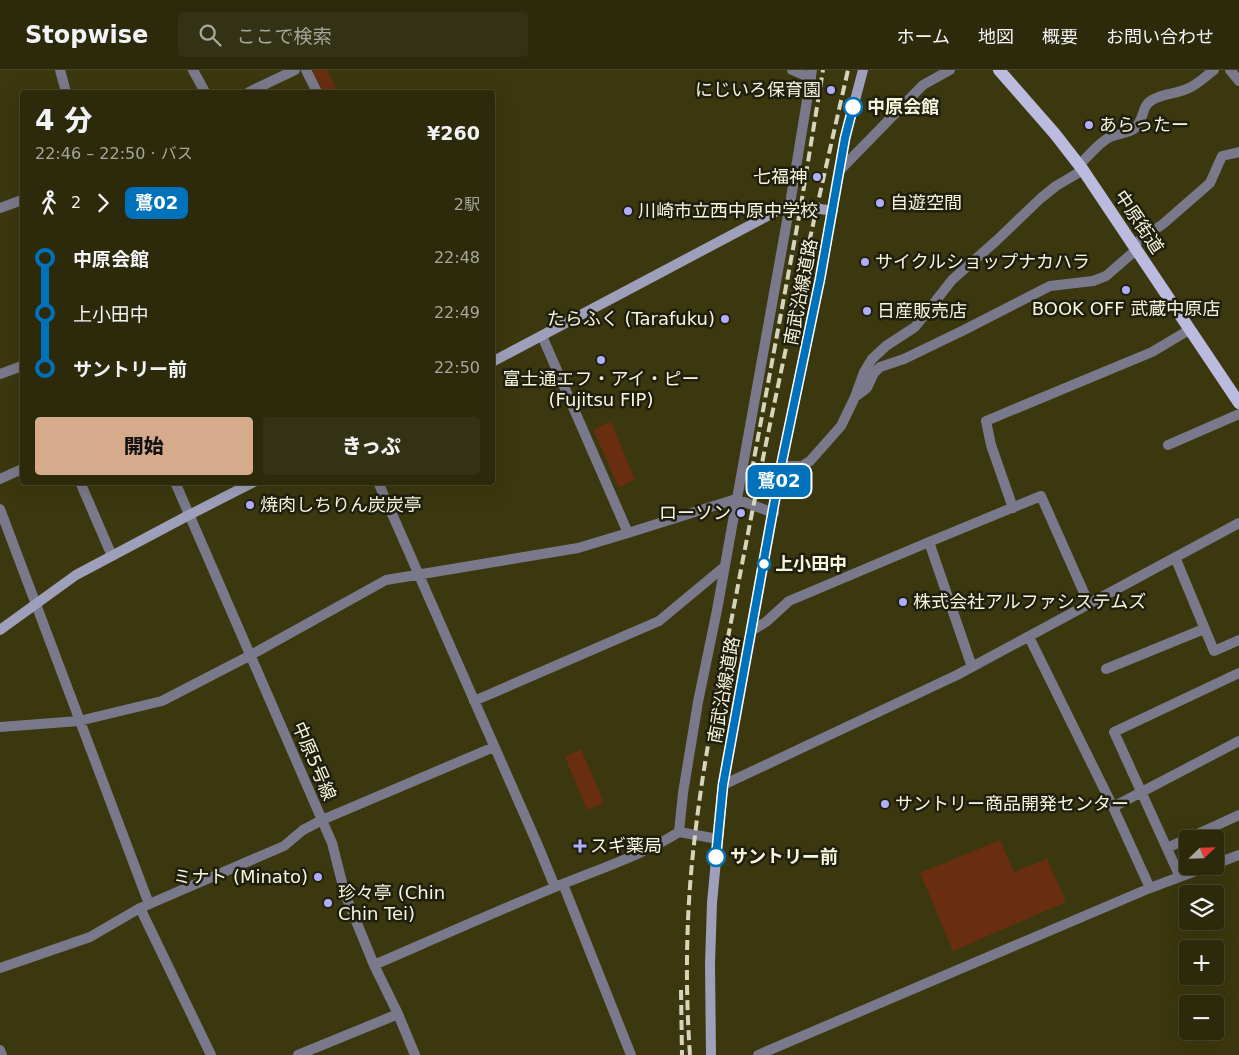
<!DOCTYPE html>
<html lang="ja">
<head>
<meta charset="utf-8">
<style>
	:root { --surface:#2c2a0b; --page:#343214; --text:#f1f3f6; --muted:#a6a79d; --line:#48462c; --accent:#d6ab8b }
	body { margin:0; font-family:"DejaVu Sans","Noto Sans JP",sans-serif; background:var(--page); color:var(--text); height:100vh; display:flex; flex-direction:column; font-size:19px; white-space:nowrap }
	* { box-sizing:border-box; margin:0 }
	p { font-size:16px; color:var(--muted) }
	.icon { flex:none; width:28px; height:28px; fill:none; stroke:currentColor; stroke-width:2; stroke-linecap:round; stroke-linejoin:round }
	.map { position:relative; flex:1; overflow:hidden }
	.sheet { position:absolute; left:20px; top:20px; width:475px; height:395px; display:flex; flex-direction:column; background:var(--surface); border-radius:5px; box-shadow:0 5px 20px #0002,0 0 0 1px var(--line) }
	.sheet>* { flex:none }
	.badge { padding:0 10px; border-radius:8px; font-size:18px; line-height:32px }
	.needle { width:32px; rotate:67deg }
	.fabs { position:absolute; left:1179px; top:760px; display:grid; gap:10px }
	.fabs a { display:grid; place-items:center; width:45px; height:45px; border-radius:5px; background:var(--surface); box-shadow:0 5px 20px #0002,0 0 0 1px var(--line); font-size:25px }
	.map>.badge { position:absolute; translate:-50% -50%; box-shadow:0 0 0 2px #fff }
	.legs { display:flex; align-items:center; gap:8px; height:55px; padding:0 15px; font-size:16px }
	.legs p { margin-inline-start:auto }
	.headline { display:flex; align-items:center; justify-content:space-between; height:85px; padding:0 15px }
	h1 { font-size:28px; font-weight:800; line-height:38px }
	.primary-button { display:flex; gap:10px; margin-top:auto; padding:10px 15px }
	.primary-button a { flex:1; height:58px; border-radius:5px; background:var(--accent); color:#111; font-size:20px; font-weight:800; line-height:58px; text-align:center }
	.primary-button a+a { background:var(--page); color:var(--text) }
	ul { padding:0 15px; list-style:none }
	li { display:flex; align-items:center; gap:18px; height:55px; font-size:19px }
	li i { display:grid; place-items:center; width:8px; height:100%; margin:0 6px; background:currentColor }
	li i::after { content:''; width:12px; height:12px; margin:-6px; border:4px solid; border-radius:50%; background:var(--surface) }
	li p { margin-inline-start:auto }
	li:first-child i { background:linear-gradient(#0000 50%,currentColor 0) }
	li:last-child i { background:linear-gradient(currentColor 50%,#0000 0) }
	header { display:flex; align-items:center; gap:30px; box-sizing:border-box; height:70px; padding:0 25px; background:var(--surface); border-bottom:1px solid var(--line) }
	header strong { font-size:24px }
	nav { display:flex; gap:28px; margin-inline-start:auto; font-size:18px }
	.search { width:350px; height:45px; background:var(--page); display:flex; align-items:center; gap:12px; box-sizing:border-box; padding:0 18px; border-radius:5px; color:var(--muted); font-size:19px }
	.map>svg:first-child { display:block }
	.green { fill:#692d0f }
	.lines { fill:none; stroke-linecap:round; stroke-linejoin:round }
	.street { stroke:#79798b; stroke-width:10 }
	.secondary { stroke:#9e9fba; stroke-width:10 }
	.primary { stroke:#babbdf; stroke-width:12 }
	.rail { stroke:#d6d5bb; stroke-width:4; stroke-dasharray:10 5; stroke-linecap:butt }
	.line-1-casing { stroke:#fff; stroke-width:11 }
	.line-1 { stroke:#0072bc; stroke-width:8 }
	.poi-dot { fill:#afaefa; stroke:#201f0e; stroke-width:2 }
	.stop-1-dot { fill:#fff; stroke:#0072bc; stroke-width:2.5 }
	.labels { text-anchor:middle; stroke-width:5; stroke-linejoin:round; paint-order:stroke }
	.poi-label { font-size:18px; fill:#f6f5de; stroke:#201f0e; text-anchor:start }
	.stop-label { font-size:18px; font-weight:bold; fill:#f6f5de; stroke:#201f0e; text-anchor:start }
	.street-label { font-size:18px; fill:#f6f5de; stroke:#201f0e }
</style>
</head>
<body>
<header>
<strong>Stopwise</strong>
<div class="search"><svg class="icon" aria-label="search" viewBox="0 0 24 24"><circle cx="10" cy="10" r="6"/><path d="M15 15l6 6"/></svg>ここで検索</div>
<nav><a>ホーム</a><a>地図</a><a>概要</a><a>お問い合わせ</a></nav>
</header>
<div class="map">
<svg width="1239" height="985" viewBox="0 0 1239 985">
	<rect width="100%" height="100%" fill="#3b380f"/>
	<!-- green -->
	<path class="green" d="M312 0H327L338 22H323Z
		M611 352 635 409 619 418 593 359Z
		M581 679 604 733 587 740 565 687Z
		M1000 770 1014 802 1047 789 1066 832 953 881 920 803Z"/>
	<g class="lines">
		<!-- street -->
		<path class="street" d="M60 0 66 22
			M193 0 205 22
			M306 0 317 22
			M792 0 811 8
			M1230 0 1239 11
			M249 22 295 0
			M1079 95C1089 86 1098 73 1110 67 1119 63 1128 64 1135 58 1145 49 1141 36 1152 30 1164 23 1177 24 1189 18 1198 14 1206 6 1214 0
			M841 99 923 15 950 0
			M0 138 22 130
			M1133 175 1163 154 1210 113 1222 86 1239 82
			M542 266 628 463
			M0 304 22 296
			M855 327 867 318 874 303 880 297 904 289 964 260 1050 216 1093 211 1106 206 1136 180
			M1168 375 1239 344
			M781 396H802L810 391 841 356 855 327 864 302 872 289 886 276 915 257 952 210 996 171 1041 128 1056 116 1083 100
			M0 409 22 399
			M80 412 112 486
			M175 412 322 750 332 773 345 824 374 895 398 944 415 985
			M378 412 536 771 555 817
			M1013 438 991 375 986 351 1152 282 1189 260
			M0 439 149 834
			M929 472 972 597
			M1175 487 1214 581 1239 570
			M751 561 766 552 789 531 929 472 1041 426 1089 534
			M1029 567 1113 737 1150 818
			M1106 599 1204 559
			M474 631 659 551 724 497
			M0 657 79 651 162 631 251 585 386 510 578 478 628 463 736 429 774 443
			M723 715 957 605 1239 453
			M1113 737 1239 671
			M679 762 683 723 698 632 717 540 790 134 812 0
			M1167 778 1239 745
			M1215 794 1239 785
			M1180 807 1114 662 1239 603
			M563 814 631 985
			M140 838 211 985
			M374 895C434 869 493 843 553 818 596 800 639 787 679 762L718 769
			M0 898 90 867 140 838 284 776 303 760 322 750 494 677
			M0 980 2 985
			M298 985 398 944
			M758 985 1150 818 1209 796"/>
		<!-- secondary -->
		<path class="secondary" d="M492 292 790 134 833 141
			M0 560 76 505 189 445 254 412
			M711 985 710 894 712 833 723 715 781 396 820 209 845 68 863 0"/>
		<!-- primary -->
		<path class="primary" d="M999 0 1055 64 1083 100 1239 333"/>
		<!-- rail -->
		<path class="rail" d="M749 416 800 141 823 0
			M681 920 682 985
			M690 985C685 915 686 843 694 774 703 691 720 609 736 526 769 350 808 175 848 0"/>
	</g>
	<g class="lines">
		<!-- line-1 casing -->
		<g class="line-1-casing">
			<path id="line-1" d="M716 787 723 715 781 396 820 209 845 68 853 37"/>
		</g>
		<!-- line-1 -->
		<use href="#line-1" class="line-1"/>
	</g>
	<!-- markers -->
	<g class="poi-dot">
		<circle cx="831" cy="20" r="5"/>
		<circle cx="1089" cy="55" r="5"/>
		<circle cx="817" cy="107" r="5"/>
		<circle cx="880" cy="133" r="5"/>
		<circle cx="628" cy="141" r="5"/>
		<circle cx="865" cy="192" r="5"/>
		<circle cx="1126" cy="220" r="5"/>
		<circle cx="867" cy="241" r="5"/>
		<circle cx="725" cy="249" r="5"/>
		<circle cx="601" cy="290" r="5"/>
		<circle cx="250" cy="435" r="5"/>
		<circle cx="741" cy="443" r="5"/>
		<circle cx="903" cy="532" r="5"/>
		<circle cx="885" cy="734" r="5"/>
		<path d="M577.5 768.5h5v5h5v5h-5v5h-5v-5h-5v-5h5z"/>
		<circle cx="318" cy="807" r="5"/>
		<circle cx="328" cy="833" r="5"/>
	</g>
	<g class="stop-1-dot">
		<circle cx="853" cy="37" r="9"/>
		<circle cx="764" cy="494" r="6"/>
		<circle cx="716" cy="787" r="9"/>
	</g>
	<g class="labels">
		<!-- poi labels -->
		<g class="poi-label">
			<text x="821" y="26" text-anchor="end">にじいろ保育園</text>
			<text x="1099" y="61">あらったー</text>
			<text x="807" y="113" text-anchor="end">七福神</text>
			<text x="890" y="139">自遊空間</text>
			<text x="638" y="147">川崎市立西中原中学校</text>
			<text x="875" y="198">サイクルショップナカハラ</text>
			<text x="1126" y="245" text-anchor="middle">BOOK OFF 武蔵中原店</text>
			<text x="877" y="247">日産販売店</text>
			<text x="715" y="255" text-anchor="end">たらふく (Tarafuku)</text>
			<text x="601" y="315" text-anchor="middle">富士通エフ・アイ・ピー<tspan x="601" dy="21">(Fujitsu FIP)</tspan></text>
			<text x="260" y="441">焼肉しちりん炭炭亭</text>
			<text x="731" y="449" text-anchor="end">ローソン</text>
			<text x="913" y="538">株式会社アルファシステムズ</text>
			<text x="895" y="740">サントリー商品開発センター</text>
			<text x="590" y="782">スギ薬局</text>
			<text x="308" y="813" text-anchor="end">ミナト (Minato)</text>
			<text x="338" y="829">珍々亭 (Chin<tspan x="338" dy="21">Chin Tei)</tspan></text>
		</g>
		<!-- stop labels -->
		<g class="stop-label">
			<text x="867" y="43">中原会館</text>
			<text x="775" y="500">上小田中</text>
			<text x="730" y="793">サントリー前</text>
		</g>
		<!-- street labels -->
		<g class="street-label">
			<text transform="translate(1139 152) rotate(56)" y="6">中原街道</text>
			<text transform="translate(801 222) rotate(-79)" y="6">南武沿線道路</text>
			<text transform="translate(724 620) rotate(-80)" y="6">南武沿線道路</text>
			<text transform="translate(314 691) rotate(67)" y="6">中原5号線</text>
		</g>
	</g>
</svg>
<div class="fabs">
<a><svg class="needle" viewBox="-14 -14 28 28"><path d="M0-13l5 13h-10z" fill="#e53935"/><path d="M0 13l5-13h-10z" fill="#a6a79d"/></svg></a>
<a><svg class="icon" aria-label="layers" viewBox="0 0 24 24"><path d="M12 4l9 5-9 5-9-5zM3 14l9 5 9-5"/></svg></a>
<a>+</a>
<a>−</a>
</div>
<b class="badge" style="left:779px;top:411px;background:#0072bc;color:#fff">鷺02</b>
<section class="sheet">
<div class="headline"><div><h1>4 分</h1><p>22:46 – 22:50 · バス</p></div><b>¥260</b></div>
<div class="legs"><svg class="icon" aria-label="walk" viewBox="0 0 24 24"><circle cx="13" cy="4" r="2"/><path d="M13 8l-2 6 4 7M11 14l-3 7M7 12l3-4h3l4 4"/></svg>2<svg class="icon" aria-label="forward" viewBox="0 0 24 24"><path d="M9 5l7 7-7 7"/></svg><b class="badge" style="background:#0072bc;color:#fff">鷺02</b><p>2駅</p></div>
<ul>
<li><i style="color:#0072bc"></i><b>中原会館</b><p>22:48</p></li>
<li><i style="color:#0072bc"></i><span>上小田中</span><p>22:49</p></li>
<li><i style="color:#0072bc"></i><b>サントリー前</b><p>22:50</p></li>
</ul>
<div class="primary-button"><a>開始</a><a>きっぷ</a></div>
</section>
</div>
</body>
</html>
